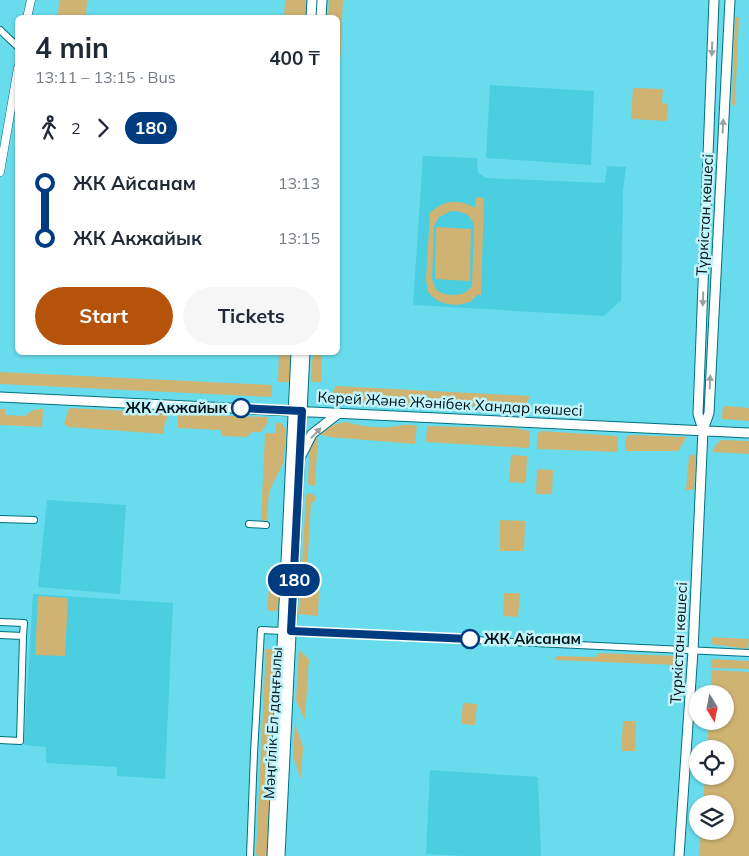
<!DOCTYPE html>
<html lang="en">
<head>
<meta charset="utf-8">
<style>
	:root { --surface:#fff; --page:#f6f6f7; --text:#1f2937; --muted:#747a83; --accent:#b45309 }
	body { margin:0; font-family:Mulish,sans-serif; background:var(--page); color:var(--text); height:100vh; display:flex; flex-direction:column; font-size:19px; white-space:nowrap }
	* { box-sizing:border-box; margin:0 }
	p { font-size:16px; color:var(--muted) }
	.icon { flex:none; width:28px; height:28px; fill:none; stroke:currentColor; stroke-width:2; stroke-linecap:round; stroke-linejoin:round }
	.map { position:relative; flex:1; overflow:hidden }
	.details { position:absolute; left:15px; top:15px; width:325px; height:340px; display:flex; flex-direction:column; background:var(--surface); border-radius:8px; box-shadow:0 1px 4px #0004 }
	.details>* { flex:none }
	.badge { padding:0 10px; border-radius:16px; font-size:18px; line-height:32px }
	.needle { width:32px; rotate:170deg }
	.controls { position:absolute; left:689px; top:685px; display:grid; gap:10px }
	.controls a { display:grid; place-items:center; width:45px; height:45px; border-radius:50%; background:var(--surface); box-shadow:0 1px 4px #0004; font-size:25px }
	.map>.badge { position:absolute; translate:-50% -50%; box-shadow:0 0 0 2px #fff }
	.legs { display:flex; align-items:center; gap:8px; height:55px; padding:0 20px; font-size:16px }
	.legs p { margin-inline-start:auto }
	.headline { display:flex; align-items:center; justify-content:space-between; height:85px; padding:0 20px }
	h1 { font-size:28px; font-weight:700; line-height:38px }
	.cta { display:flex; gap:10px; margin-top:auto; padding:10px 20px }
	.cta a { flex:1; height:58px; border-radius:30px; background:var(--accent); color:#fff; font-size:20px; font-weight:700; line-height:58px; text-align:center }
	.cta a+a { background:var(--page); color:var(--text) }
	ul { padding:0 20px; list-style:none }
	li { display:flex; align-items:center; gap:18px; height:55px; font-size:19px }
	li i { display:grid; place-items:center; width:8px; height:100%; margin:0 6px; background:currentColor }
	li i::after { content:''; width:12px; height:12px; margin:-6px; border:4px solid; border-radius:50%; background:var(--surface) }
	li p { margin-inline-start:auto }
	li:first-child i { background:linear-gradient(#0000 50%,currentColor 0) }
	li:last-child i { background:linear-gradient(currentColor 50%,#0000 0) }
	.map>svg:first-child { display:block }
	.built { fill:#4ccee1 }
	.green { fill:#ceb372; fill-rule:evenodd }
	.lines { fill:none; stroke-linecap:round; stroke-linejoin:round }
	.minor-casing { stroke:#00707c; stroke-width:8 }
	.tertiary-casing { stroke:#00707c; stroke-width:9 }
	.secondary-casing { stroke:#00707c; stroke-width:11 }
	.minor { stroke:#fff; stroke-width:6 }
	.tertiary { stroke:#fff; stroke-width:8 }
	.secondary { stroke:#fff; stroke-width:9 }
	.oneway { fill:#99a0a1 }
	.line-1-casing { stroke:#fff; stroke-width:11 }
	.line-1 { stroke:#003b80; stroke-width:8 }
	.stop-1-dot { fill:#fff; stroke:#003b80; stroke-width:2.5 }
	.labels { text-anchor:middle; stroke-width:5; stroke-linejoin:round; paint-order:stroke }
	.street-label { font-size:15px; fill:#001115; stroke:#c0f4fc }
	.stop-label { font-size:15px; font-weight:bold; fill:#001115; stroke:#c0f4fc; text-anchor:end }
</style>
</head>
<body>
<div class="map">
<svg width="749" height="856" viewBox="0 0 749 856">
	<rect width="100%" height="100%" fill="#68dced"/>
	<!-- built -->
	<path class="built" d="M490 85 594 91 591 165 486 158Z
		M423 156 477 158 478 172 486 178 605 183 607 166 626 167 623 191 621 300 604 316 413 305Z
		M47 500 126 505 120 594 38 587Z
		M33 594 173 603 165 779 117 776V767L46 763V747L24 745Z
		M430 770 538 777 541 856H464L426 854Z"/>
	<!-- green -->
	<path class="green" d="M59 0H87L86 17H58Z
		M285 0H306V12L303 17H284Z
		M329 0H343L340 65 338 59V18L328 17Z
		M735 17H739L735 106 732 104Z
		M633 88 663 89 662 103 668 104 667 121 631 119Z
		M476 197 484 198 481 295H477C476 296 472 300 471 301 458 308 436 305 428 291 427 288 427 283 426 280L430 213C443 200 459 198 475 208ZM451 211C463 212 469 212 474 225L472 286C472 286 467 291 466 292 459 296 445 296 438 291 435 288 434 284 432 280L434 226 439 217Z
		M436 227 471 229 470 281 435 279Z
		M279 353H291L289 382H278Z
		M315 353H322L321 382H311L312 360Z
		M0 372 272 385V397L0 384Z
		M336 386 530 396 524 408 328 401Z
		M723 406 749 408V421L722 419Z
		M69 408 169 413 164 427V434L69 427 64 424Z
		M0 409H5V415L25 416C31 410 35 409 43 409L42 427 0 425Z
		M178 414 267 417V424L261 432H252L247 437 221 436V430L178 428Z
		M346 422C359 426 375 428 390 427 400 426 406 423 417 426L415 444 329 437 318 434 315 486 308 484 310 441C320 432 332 423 346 422Z
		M276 423H281L285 428 286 434 283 463 269 492 267 520 261 521 265 433H276Z
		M429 426 514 428 529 431 530 432V446L527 448 426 442 427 427Z
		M541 431 617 436 618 438V452L537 449V434Z
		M631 435 687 437 678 451H625V440L627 436Z
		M721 440 749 441V454L712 452 715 446Z
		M511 455 527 456 526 483 509 482Z
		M691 455H696L694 490H686L689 456Z
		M537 469 553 470 552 494H536Z
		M308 493 313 494 316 498 314 502 311 503 307 573 311 576 309 583 305 584 301 581 306 496Z
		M500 520 525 521 524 551H500Z
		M271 564 280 587 278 611H267Z
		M319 590 318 616 298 614 300 594 303 592Z
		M504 593H520L518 617 503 616Z
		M38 596 68 598 65 656 35 655Z
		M712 637 749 639 748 649 711 644Z
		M266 649H276L267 856H258L256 854Z
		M299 650 309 659 305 720 296 700Z
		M599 653 676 656 675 665 554 660 557 656 596 657Z
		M711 659 749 661V669L711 668Z
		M712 670 749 672V856H699L701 831H725V804H703L705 776H725V749H707L709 721H725V694H710Z
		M463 703 477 704 475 725 461 724Z
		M623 721H636L635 751H621Z
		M295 723 303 747 301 779 293 756Z"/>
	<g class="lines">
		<!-- minor casing -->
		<g class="minor-casing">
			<path id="minor" d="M0 30 18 47
				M0 519 34 520
				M249 524 266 525
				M0 622 24 623 23 636 0 635
				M0 740 20 741 23 636
				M250 856 254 753 261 630 749 653"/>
		</g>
		<!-- tertiary casing -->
		<g class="tertiary-casing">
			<path id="tertiary" d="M27 18 31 0
				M0 172 18 68"/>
		</g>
		<!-- secondary casing -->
		<g class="secondary-casing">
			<path id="secondary" d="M311 18 312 0
				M321 18 322 0
				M0 397 749 433
				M703 430 698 414 714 0
				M302 454 312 434 339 413
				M272 856 296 352
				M280 856 305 352
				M679 856 693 651 703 430 709 413 730 0"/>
		</g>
		<!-- minor -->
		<use href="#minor" class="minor"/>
		<!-- tertiary -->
		<use href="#tertiary" class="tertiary"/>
		<!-- secondary -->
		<use href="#secondary" class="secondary"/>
	</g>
	<!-- one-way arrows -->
	<defs><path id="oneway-solid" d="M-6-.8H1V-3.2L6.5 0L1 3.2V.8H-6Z" transform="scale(1.25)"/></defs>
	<g class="oneway">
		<use href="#oneway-solid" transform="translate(712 49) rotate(92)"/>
		<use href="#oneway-solid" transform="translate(723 126) rotate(-87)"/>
		<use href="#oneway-solid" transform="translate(703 299) rotate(92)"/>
		<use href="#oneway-solid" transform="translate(710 382) rotate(-87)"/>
		<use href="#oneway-solid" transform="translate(316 433) rotate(-46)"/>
	</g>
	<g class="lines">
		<!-- line-1 casing -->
		<g class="line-1-casing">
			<path id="line-1" d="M241 408 302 411 291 631 470 639"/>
		</g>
		<!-- line-1 -->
		<use href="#line-1" class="line-1"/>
	</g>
	<!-- markers -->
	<g class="stop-1-dot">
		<circle cx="241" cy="408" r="9"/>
		<circle cx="470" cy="639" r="9"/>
	</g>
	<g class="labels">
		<!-- street labels -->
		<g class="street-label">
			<text transform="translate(705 215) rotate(-87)" y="5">Түркістан көшесі</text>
			<text transform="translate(450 404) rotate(3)" y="5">Керей Және Жәнібек Хандар көшесі</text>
			<text transform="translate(679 643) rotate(-87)" y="5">Түркістан көшесі</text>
			<text transform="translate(273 723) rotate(-87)" y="5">Мәңгілік Ел даңғылы</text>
		</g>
		<!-- stop labels -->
		<g class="stop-label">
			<text x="227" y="413">ЖК Акжайык</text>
			<text x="484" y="644" text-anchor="start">ЖК Айсанам</text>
		</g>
	</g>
</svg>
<div class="controls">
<a><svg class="needle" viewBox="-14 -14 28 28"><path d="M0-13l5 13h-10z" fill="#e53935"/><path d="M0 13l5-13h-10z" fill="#747a83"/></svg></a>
<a><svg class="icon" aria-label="locate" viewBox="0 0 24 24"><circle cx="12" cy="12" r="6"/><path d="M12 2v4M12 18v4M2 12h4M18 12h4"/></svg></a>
<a><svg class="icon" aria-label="layers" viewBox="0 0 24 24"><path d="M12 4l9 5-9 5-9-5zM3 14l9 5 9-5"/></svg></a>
</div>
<b class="badge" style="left:294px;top:580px;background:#003b80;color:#fff">180</b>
<section class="details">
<div class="headline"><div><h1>4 min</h1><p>13:11 – 13:15 · Bus</p></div><b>400 ₸</b></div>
<div class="legs"><svg class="icon" aria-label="walk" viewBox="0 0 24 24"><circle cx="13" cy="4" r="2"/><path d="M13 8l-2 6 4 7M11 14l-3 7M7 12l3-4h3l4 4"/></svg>2<svg class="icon" aria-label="forward" viewBox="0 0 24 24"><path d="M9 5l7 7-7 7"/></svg><b class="badge" style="background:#003b80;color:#fff">180</b></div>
<ul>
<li><i style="color:#003b80"></i><b>ЖК Айсанам</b><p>13:13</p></li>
<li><i style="color:#003b80"></i><b>ЖК Акжайык</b><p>13:15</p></li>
</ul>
<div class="cta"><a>Start</a><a>Tickets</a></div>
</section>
</div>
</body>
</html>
